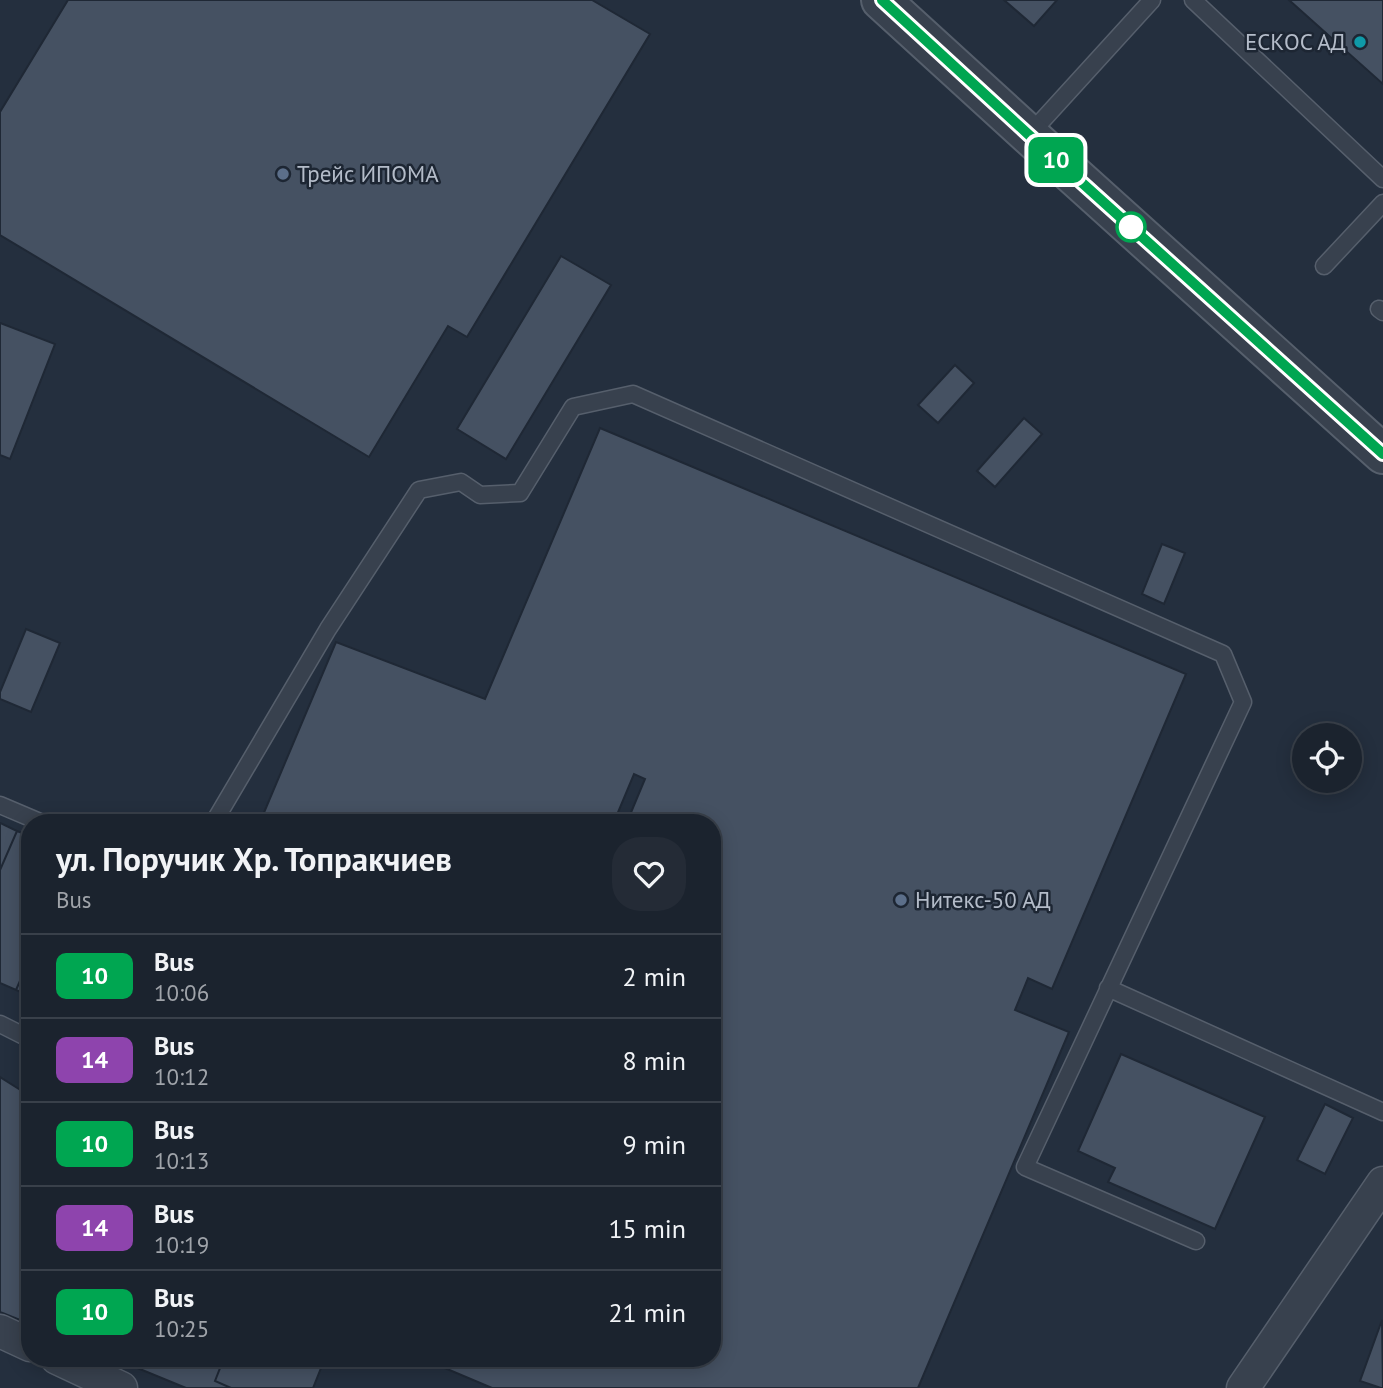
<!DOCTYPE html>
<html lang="en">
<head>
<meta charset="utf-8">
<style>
	:root { --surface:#1b232e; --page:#242b36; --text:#f1f3f6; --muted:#a0a4aa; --line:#39404a }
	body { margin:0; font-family:"PT Sans",sans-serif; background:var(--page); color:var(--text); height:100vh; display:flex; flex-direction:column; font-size:26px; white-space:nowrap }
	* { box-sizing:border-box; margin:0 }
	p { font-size:23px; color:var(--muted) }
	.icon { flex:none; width:38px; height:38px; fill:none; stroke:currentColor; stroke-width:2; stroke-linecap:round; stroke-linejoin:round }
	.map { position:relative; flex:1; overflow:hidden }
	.drawer { position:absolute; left:21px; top:814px; width:700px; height:553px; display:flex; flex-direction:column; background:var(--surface); border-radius:28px; box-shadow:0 4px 18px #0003,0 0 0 2px var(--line) }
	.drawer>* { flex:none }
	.badge { padding:0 14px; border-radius:10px; font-size:24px; line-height:46px }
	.fabs { position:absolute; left:1292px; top:723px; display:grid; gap:14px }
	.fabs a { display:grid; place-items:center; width:70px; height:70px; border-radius:50%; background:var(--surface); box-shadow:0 4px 18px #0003,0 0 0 2px var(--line); font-size:35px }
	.map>.badge { position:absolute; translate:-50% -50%; box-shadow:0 0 0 4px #fff }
	.round { display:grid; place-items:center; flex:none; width:74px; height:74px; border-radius:28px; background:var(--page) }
	.headline { display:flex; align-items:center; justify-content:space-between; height:119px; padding:0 35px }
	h1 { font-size:33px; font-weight:700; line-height:52px }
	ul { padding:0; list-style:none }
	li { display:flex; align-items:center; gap:21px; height:84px; padding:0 35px; border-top:2px solid var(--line) }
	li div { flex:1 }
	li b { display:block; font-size:26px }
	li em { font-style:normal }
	li .badge { min-width:77px; font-weight:700; text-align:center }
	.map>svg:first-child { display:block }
	.building { fill:#455162; stroke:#1f2835; stroke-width:2 }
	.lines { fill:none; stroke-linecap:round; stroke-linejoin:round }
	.service-casing { stroke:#565f6c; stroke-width:19 }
	.minor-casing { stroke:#565f6c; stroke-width:35 }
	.tertiary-casing { stroke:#565f6c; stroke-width:42 }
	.service { stroke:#38414e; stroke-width:16 }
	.minor { stroke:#38414e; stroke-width:32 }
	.tertiary { stroke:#38414e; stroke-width:38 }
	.line-casing { stroke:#fff; stroke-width:16 }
	.line { stroke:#00a651; stroke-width:10 }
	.culture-dot { fill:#0f9aa8; stroke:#1d2633; stroke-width:2.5 }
	.service-dot { fill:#5c6f8a; stroke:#1d2633; stroke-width:2.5 }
	.stop-dot { fill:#fff; stroke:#00a651; stroke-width:3.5 }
	.labels { text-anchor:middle; stroke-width:5; stroke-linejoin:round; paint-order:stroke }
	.poi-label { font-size:23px; fill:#b4bcc9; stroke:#1d2633; text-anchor:start }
</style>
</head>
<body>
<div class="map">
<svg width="1383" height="1388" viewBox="0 0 1383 1388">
	<rect width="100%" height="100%" fill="#242f3e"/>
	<!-- building -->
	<path class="building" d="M68 0H592L650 34 467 337 448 326 369 457 0 235V112Z
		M1004 0H1057L1034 26Z
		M1289 0H1383V84Z
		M561 256 611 285 506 459 457 429Z
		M0 323 55 344 10 459 0 455Z
		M955 365 974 383 938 423 918 405Z
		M1024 418 1042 434 995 487 977 471Z
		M600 428 1186 674 1052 989 1028 978 1015 1010 1069 1032 918 1388H492L421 1358H712V822H627L645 779 634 774 614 822H260L336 642 485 699Z
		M1162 544 1185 553 1164 604 1142 594Z
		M26 629 60 643 31 712 0 699V692Z
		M0 823 17 831 0 870Z
		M17 831 30 836V958L16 990 0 983V870Z
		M30 958V996L16 990Z
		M1121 1054 1265 1117 1215 1229 1108 1182 1115 1168 1078 1151Z
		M0 1077 30 1096V1324L0 1312Z
		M1325 1104 1353 1118 1325 1174 1297 1160Z
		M1382 1320 1383 1388H1381L1360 1381Z
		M113 1358H224L215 1381 231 1388H186Z
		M224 1358H325L313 1388H231L215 1381Z"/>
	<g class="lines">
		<!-- service casing -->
		<g class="service-casing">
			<path id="service" d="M1193 0 1383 179
				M1029 135 1152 0
				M1324 266 1383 203
				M1379 309 1383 312
				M0 805 40 822
				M214 822 328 629 419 490 461 482 480 495 520 493 573 407 633 394 1223 654 1243 702 1025 1167 1196 1241
				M1108 988 1383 1112
				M0 1024 30 1039"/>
		</g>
		<!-- minor casing -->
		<g class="minor-casing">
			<path id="minor" d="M0 1331 30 1345
				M57 1358 121 1388
				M1243 1388 1383 1183"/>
		</g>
		<!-- tertiary casing -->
		<g class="tertiary-casing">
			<path id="tertiary" d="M881 0 1029 135 1383 454"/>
		</g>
		<!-- service -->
		<use href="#service" class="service"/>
		<!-- minor -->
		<use href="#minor" class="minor"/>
		<!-- tertiary -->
		<use href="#tertiary" class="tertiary"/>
	</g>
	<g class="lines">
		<!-- line casing -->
		<g class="line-casing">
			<path id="line" d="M882 0 1029 135 1383 454"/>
		</g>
		<!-- line -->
		<use href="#line" class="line"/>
	</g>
	<!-- markers -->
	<circle class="culture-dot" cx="1360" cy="42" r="7"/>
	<g class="service-dot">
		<circle cx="283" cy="174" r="7"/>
		<circle cx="901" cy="900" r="7"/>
	</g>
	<circle class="stop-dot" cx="1131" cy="227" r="14"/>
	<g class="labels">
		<!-- poi labels -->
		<g class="poi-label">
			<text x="1346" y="50" text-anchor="end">ЕСКОС АД</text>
			<text x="297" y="182">Трейс ИПОМА</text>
			<text x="915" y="908">Нитекс-50 АД</text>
		</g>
	</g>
</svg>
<div class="fabs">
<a><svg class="icon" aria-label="locate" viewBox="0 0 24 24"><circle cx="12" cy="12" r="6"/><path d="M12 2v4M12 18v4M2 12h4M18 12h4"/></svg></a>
</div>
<b class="badge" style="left:1056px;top:160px;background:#00a651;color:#fff">10</b>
<section class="drawer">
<div class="headline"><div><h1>ул. Поручик Хр. Топракчиев</h1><p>Bus</p></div><a class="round"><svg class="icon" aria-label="heart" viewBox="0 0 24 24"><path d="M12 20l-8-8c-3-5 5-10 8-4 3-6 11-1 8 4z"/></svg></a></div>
<ul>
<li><span class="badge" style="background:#00a651;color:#fff">10</span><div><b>Bus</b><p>10:06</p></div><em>2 min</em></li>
<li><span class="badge" style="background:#8e44ad;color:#fff">14</span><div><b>Bus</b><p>10:12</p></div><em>8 min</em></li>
<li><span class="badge" style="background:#00a651;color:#fff">10</span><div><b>Bus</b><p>10:13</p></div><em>9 min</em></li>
<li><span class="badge" style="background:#8e44ad;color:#fff">14</span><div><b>Bus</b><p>10:19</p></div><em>15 min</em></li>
<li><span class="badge" style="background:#00a651;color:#fff">10</span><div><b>Bus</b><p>10:25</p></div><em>21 min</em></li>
</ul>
</section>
</div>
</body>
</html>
